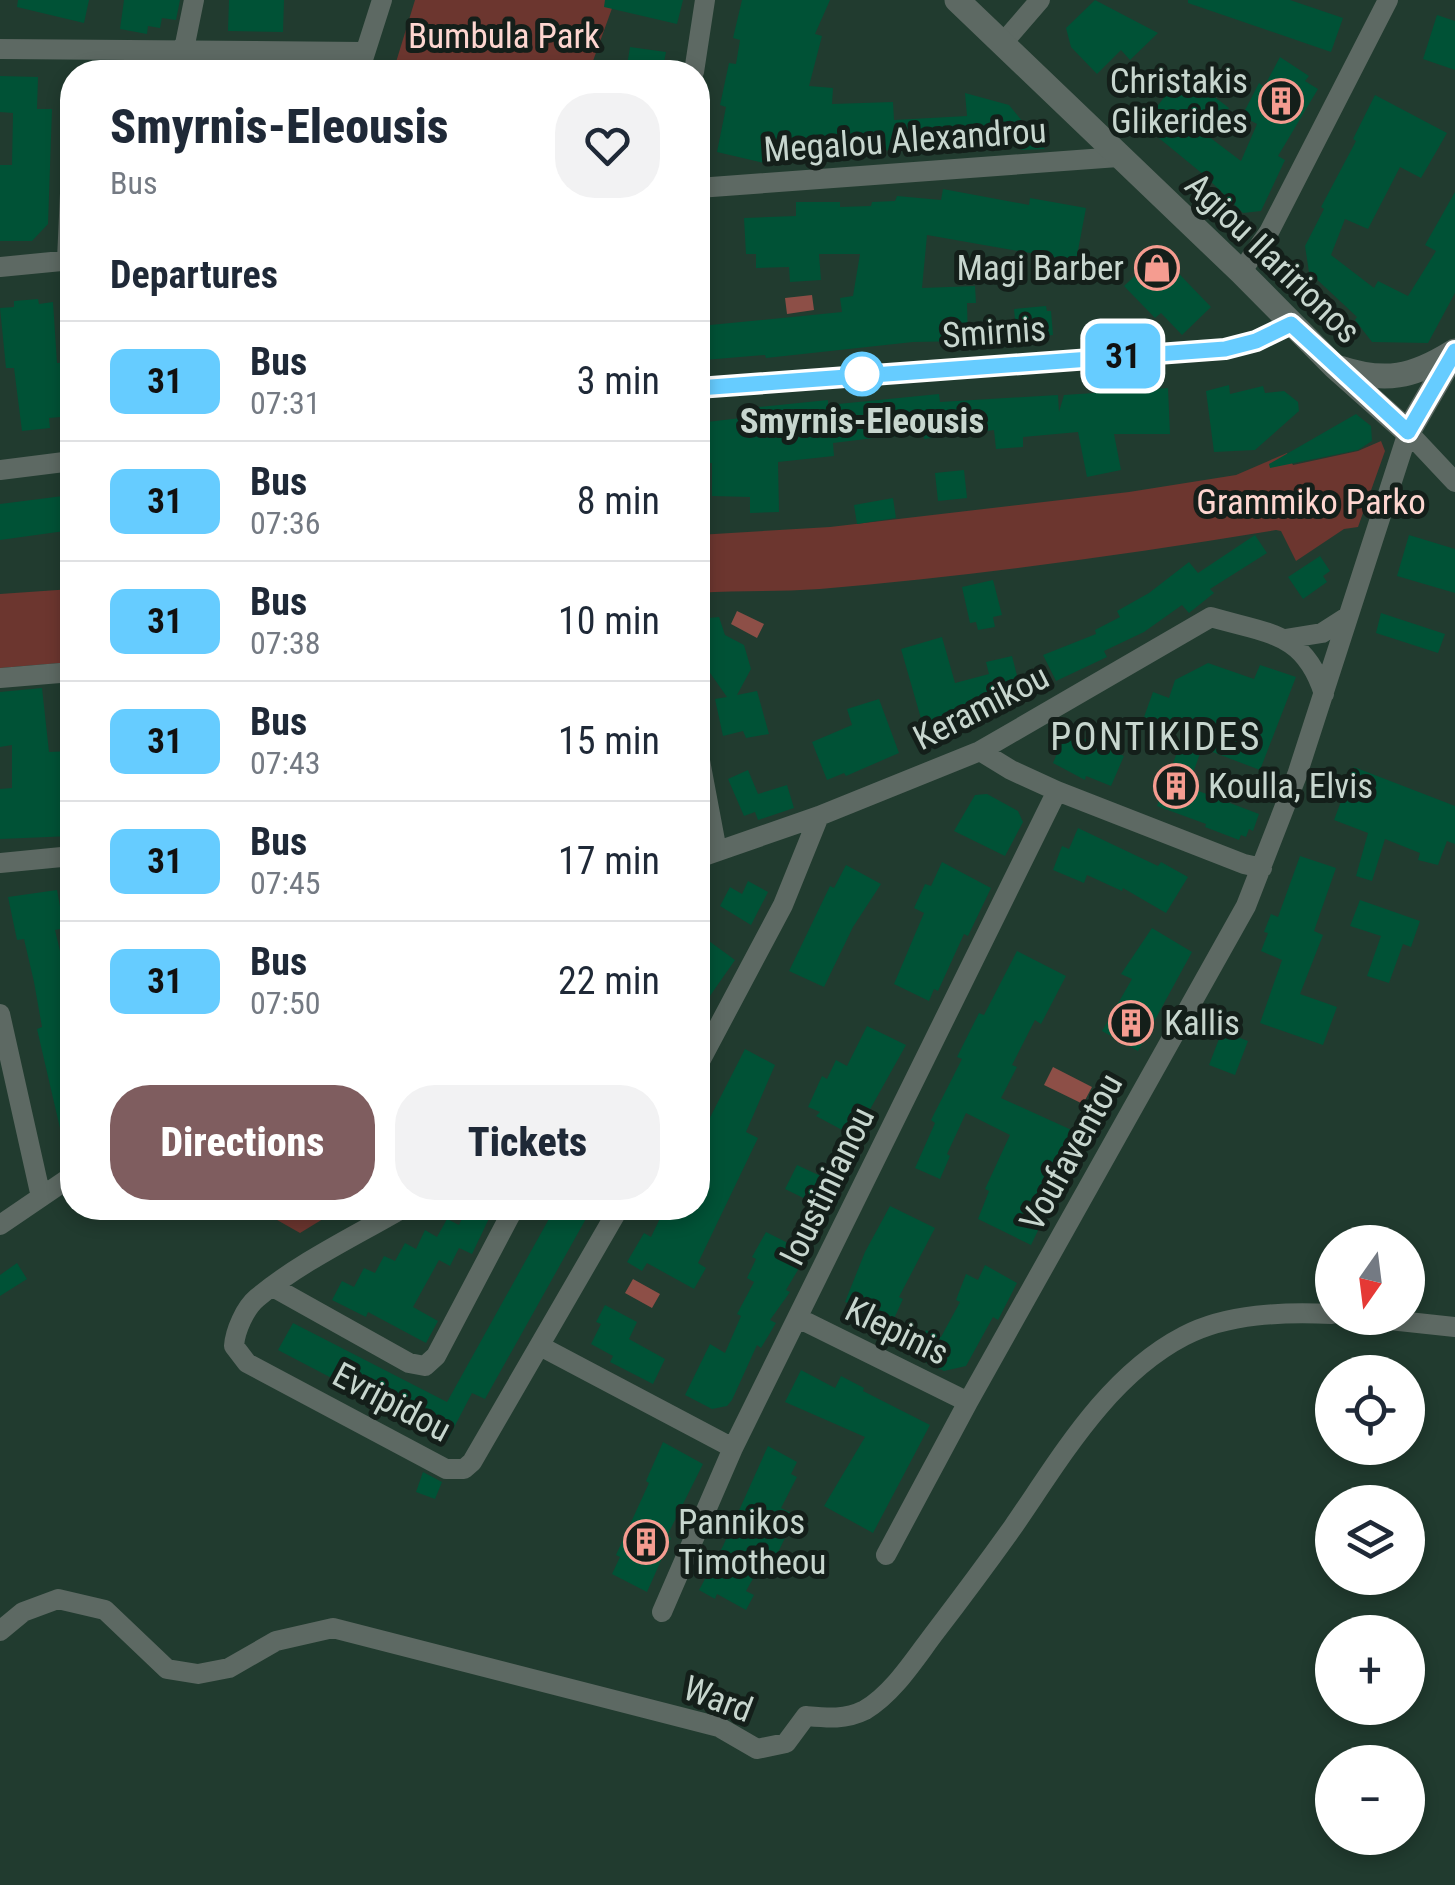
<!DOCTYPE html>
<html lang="en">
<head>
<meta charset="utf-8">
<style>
	:root { --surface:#fff; --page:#f2f2f3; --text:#1f2937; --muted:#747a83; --line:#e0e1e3; --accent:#7f5d5f }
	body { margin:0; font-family:"Roboto Condensed",sans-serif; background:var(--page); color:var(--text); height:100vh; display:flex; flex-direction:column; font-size:38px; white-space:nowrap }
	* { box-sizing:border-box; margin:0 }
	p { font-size:32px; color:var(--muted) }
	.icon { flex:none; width:55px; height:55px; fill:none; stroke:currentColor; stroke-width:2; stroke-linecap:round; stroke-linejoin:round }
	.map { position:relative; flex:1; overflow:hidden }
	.details { position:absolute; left:60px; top:60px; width:650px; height:1160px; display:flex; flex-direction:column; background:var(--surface); border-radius:40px; box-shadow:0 5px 15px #0003 }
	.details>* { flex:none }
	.badge { padding:0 20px; border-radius:15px; font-size:35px; line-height:65px }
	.needle { width:65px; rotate:194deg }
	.tools { position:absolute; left:1315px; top:1225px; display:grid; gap:20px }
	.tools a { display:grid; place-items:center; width:110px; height:110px; border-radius:50%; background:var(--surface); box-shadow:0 5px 15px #0003; font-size:50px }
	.map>.badge { position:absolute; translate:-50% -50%; box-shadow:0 0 0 5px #fff }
	h2 { padding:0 50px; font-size:38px; line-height:90px }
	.round { display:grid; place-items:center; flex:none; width:105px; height:105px; border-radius:40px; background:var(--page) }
	.summary { display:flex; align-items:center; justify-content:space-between; height:170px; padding:0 50px }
	h1 { font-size:48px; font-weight:800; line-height:75px }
	.primary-button { display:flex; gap:20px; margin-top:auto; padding:20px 50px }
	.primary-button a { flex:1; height:115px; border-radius:40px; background:var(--accent); color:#fff; font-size:40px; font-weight:800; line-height:115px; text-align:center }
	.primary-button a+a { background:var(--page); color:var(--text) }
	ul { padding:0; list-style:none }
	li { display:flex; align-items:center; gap:30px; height:120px; padding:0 50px; border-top:2px solid var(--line) }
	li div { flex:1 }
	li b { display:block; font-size:38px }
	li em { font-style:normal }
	li .badge { min-width:110px; font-weight:700; text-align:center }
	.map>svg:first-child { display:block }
	.green { fill:#6c362f }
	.water { fill:#8d4f47 }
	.building { fill:#005236 }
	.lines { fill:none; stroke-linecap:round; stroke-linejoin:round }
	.minor { stroke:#5d6963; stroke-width:20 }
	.tertiary { stroke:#5d6963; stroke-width:25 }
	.line-casing { stroke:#fff; stroke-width:22 }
	.line { stroke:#6cf; stroke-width:15 }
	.stop-dot { fill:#fff; stroke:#6cf; stroke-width:5 }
	.labels { text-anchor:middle; stroke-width:10; stroke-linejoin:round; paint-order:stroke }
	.park-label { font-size:35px; fill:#fed6d0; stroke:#141f1a }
	.poi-label { font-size:35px; fill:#c7d6ce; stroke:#141f1a; text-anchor:start }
	.street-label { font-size:35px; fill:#c7d6ce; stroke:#141f1a }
	.stop-label { font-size:35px; font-weight:bold; fill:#c7d6ce; stroke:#141f1a }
	.neighbourhood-label { font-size:38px; letter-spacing:2.5px; fill:#c7d6ce; stroke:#141f1a }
</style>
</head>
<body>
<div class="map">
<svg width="1455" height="1885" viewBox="0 0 1455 1885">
	<rect width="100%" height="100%" fill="#213b2f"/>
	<!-- green -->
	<path class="green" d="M415 0H615L589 72H393Z
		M1381 441 1385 451 1358 527 1344 529 1296 561 1281 531 1276 530C1124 555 973 576 820 589 779 592 738 590 698 593V535L830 527 1129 492 1236 475 1287 453 1293 465 1358 451Z
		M72 589V662L0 668V594Z
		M256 1208H341L300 1233Z"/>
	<!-- water -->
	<path class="water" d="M812 295 814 310 787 314 785 298Z
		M737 611 764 624 757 638 731 624Z
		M1053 1067 1092 1087 1083 1104 1044 1085Z
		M633 1279 660 1294 652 1308 625 1293Z"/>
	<!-- building -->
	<path class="building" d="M18 0H89L84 23 17 7Z
		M124 0H180L176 20 162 18 160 28 148 26 147 34 120 29Z
		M229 0H284L283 32 228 31Z
		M605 0H683L677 24 604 7Z
		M742 0H830L815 34 822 36 809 86 833 88 832 104 893 102 894 120 967 116 965 93 1009 105 1045 149 1021 150 1018 128 979 146 829 153V158L773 155 772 165 717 152 726 107 720 105 729 63 736 64 740 40 733 38Z
		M1095 0 1158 33 1130 60 1121 50 1097 74 1071 47 1066 28Z
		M1188 0H1290L1343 18 1331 52 1188 3Z
		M1437 15 1455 21V70L1423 59Z
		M630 47 666 52 662 72H626Z
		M1280 57 1309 76 1305 81 1318 89 1278 156 1285 160 1261 211 1243 213 1204 175 1143 125 1175 83 1184 89 1191 79 1229 108 1208 136 1241 161 1257 124 1242 116 1259 83 1264 87Z
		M0 76 38 77 37 109H52L48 224 32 241H0V165H12L13 113 0 112Z
		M1375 95 1447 133 1421 178 1400 167 1368 229 1345 219 1331 255 1374 288 1378 281 1408 296 1436 251 1425 245 1455 192V293L1428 343 1372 342 1355 320 1357 317 1309 272 1305 246 1324 209 1321 207 1356 141 1353 139Z
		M943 189 1029 205 1030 198 1086 208 1076 261 927 235 922 288 975 286 976 303H967L968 341 913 342 766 358 765 355 704 360 700 326 842 312 840 298 853 296 860 254H819L821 280 790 282 789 267 756 268V254H746L744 218 796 216V202H840V207L871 206 872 202 895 201 897 196 941 200Z
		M1159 253 1211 307 1182 335 1161 313 1155 318 1124 286Z
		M38 299 39 304 53 302 57 363 72 362V416L49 418 50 428 22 431 14 368H6L0 308 14 307V301Z
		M1046 306 1047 311H1051L1053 335 1017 340 1014 309Z
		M1229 385 1230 394 1263 386 1265 393 1284 391 1298 402 1299 411 1255 450 1214 452 1206 391Z
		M1168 388 1170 434H1114L1121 470 1087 477 1078 432 1023 437V447L996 449 994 430 924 439V434L874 438 833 443 834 456 778 462 779 512 750 513V497L712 496V463L698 464V423L741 418 740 409 828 400V405L939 394 940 402 1058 395 1059 412 1064 395Z
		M1356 414 1371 426 1372 441 1358 450 1270 468 1269 464Z
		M964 470 967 498 938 501 935 473Z
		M71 495 72 530 0 540V504Z
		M893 498 896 518 857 524 854 505Z
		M1255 535 1267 553 1210 589 1214 593 1189 613 1182 605 1144 632 1104 651 1107 657 1056 681 1043 655 1096 634 1095 630 1120 617 1117 611 1149 593 1189 562 1198 573Z
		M1409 535 1455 549V593L1397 576Z
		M1320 556 1330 571 1323 576 1327 582 1303 599 1288 577Z
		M993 580 1002 615 993 617 995 627 978 630 976 622 970 623 962 587Z
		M1381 613 1445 634 1438 653 1376 633Z
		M719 617 725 635 744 645 751 669 737 695 757 691 769 734 746 738 743 731 723 736 715 699 727 697 703 663 707 660 698 626V619Z
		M942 637 955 683 989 674 986 662 1012 656 1024 703 965 717 966 720 957 723 958 727 926 736 901 649Z
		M1208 663 1254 679 1260 665 1296 677 1260 770 1202 748 1188 787 1259 814 1253 831 1249 829 1246 837 1241 835 1239 840 1205 827 1206 824 1157 806 1185 731 1144 717 1153 692 1169 698 1175 680Z
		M42 688 49 752 72 751V836L0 839V789L12 788V745L0 747V692Z
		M879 699 899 753 846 776 844 773 827 780 812 742 852 725 847 709Z
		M1085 739 1124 756 1111 786 1086 776 1085 780 1053 763 1062 741Z
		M1354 767 1455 806V844L1447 841 1438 865 1418 860 1420 853 1385 839 1372 881 1356 876 1368 833 1334 820Z
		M748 770 758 794 787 785 794 808 758 820 755 812 744 816 728 779Z
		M987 794 1018 811 1023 822 1005 856 954 831 975 795Z
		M1078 828 1158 866 1161 862 1188 877 1166 913 1123 888 1122 891 1087 875 1084 883 1053 870 1062 846 1069 849Z
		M1300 856 1336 868 1314 931 1323 935 1300 994 1337 1007 1323 1045 1260 1023 1282 960 1261 951 1268 933 1264 932 1271 914 1278 917Z
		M942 862 991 888 968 936 964 934 938 991 934 989 929 1001 894 984 924 913 914 908 925 884 931 886Z
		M846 865 881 884 853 927 824 987 789 971 830 886 834 888Z
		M748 881 768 892 751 925 720 906 730 887 742 894Z
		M57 890 61 912 66 911 69 927 55 930 72 1002V1153L66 1154 37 1029 42 1027 34 982 24 939 17 940 8 897Z
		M1360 900 1420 921 1411 947 1403 944 1389 983 1367 976 1381 936 1350 926Z
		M1152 928 1192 952 1138 1051 1102 1031 1132 979 1121 974Z
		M698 933 735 960 698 1013Z
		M1017 951 1066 976 1041 1024 1035 1020 1012 1065 1017 1067 1001 1098 1087 1137 1065 1185 1061 1183 1031 1245 978 1219 989 1191 985 1189 1010 1135 966 1113 947 1154 950 1156 940 1179 915 1168 935 1123 931 1120 962 1059 957 1057 979 1013 984 1015Z
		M867 1026 906 1045 868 1113 872 1116 859 1139 816 1116 820 1112 808 1107 822 1076 827 1079 836 1060 847 1066Z
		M1222 1031 1248 1041 1235 1075 1209 1065Z
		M745 1049 775 1065 746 1132 758 1138 698 1263 706 1268 694 1289 647 1263 642 1271 627 1262 644 1233 651 1237 665 1208H698V1141Z
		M797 1165 842 1186 830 1211 785 1189Z
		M890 1206 935 1228 899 1297 903 1299 885 1338 856 1323 863 1309 845 1302 865 1252Z
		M467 1208H494L472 1254 459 1248 450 1266 439 1260 413 1307 438 1321 426 1343 368 1312 366 1317 332 1300 342 1281 354 1287 364 1268 375 1273 384 1256 395 1261 405 1243 416 1249 425 1230 437 1237 447 1219 459 1225Z
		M555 1208H592L485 1399 472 1393 448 1439 278 1350 293 1323 447 1402Z
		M766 1232 808 1253 786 1290 790 1292 770 1320 776 1323 761 1348 757 1345 732 1400 727 1406 712 1409 685 1395 710 1344 725 1353 741 1316 737 1314 754 1282 747 1278 756 1259 752 1257Z
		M17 1263 27 1279 0 1296V1275Z
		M985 1265 1017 1283 998 1320 993 1317 966 1366 944 1371 914 1357 926 1330 941 1337 960 1302 956 1300 966 1274 978 1280Z
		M605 1305 637 1322 629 1339 665 1359 653 1384 610 1362 613 1356 591 1344 601 1324 596 1322Z
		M801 1370 835 1388 841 1376 864 1388 863 1391 930 1425 873 1533 824 1506 865 1437 785 1402Z
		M663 1442 703 1464 667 1536 671 1538 647 1592 612 1574 620 1557 616 1555 649 1483 646 1481Z
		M768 1446 797 1462 791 1474 797 1477 781 1508 796 1515 772 1565 763 1561 746 1591 754 1595 746 1610 717 1594 715 1599 699 1590 723 1546Z
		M423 1472 442 1482 435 1499 416 1492Z"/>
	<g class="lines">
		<!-- minor -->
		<path class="minor" d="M1002 44 1040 0
			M0 49 363 52
			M184 49 194 0
			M359 72 382 0
			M694 72 705 0
			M698 188 1118 157
			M67 260 72 149
			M0 267 72 260
			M1241 272 1269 232 1388 0
			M698 388 1225 349 1256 341 1291 324
			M0 470 72 461
			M1285 639 1322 633 1347 617
			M0 678 72 672
			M698 750 717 851
			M980 751 1011 770 1057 791 1244 864 1262 868
			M698 858 819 816 980 751 1211 617C1267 634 1304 631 1324 694
			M0 863 72 856
			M0 1014 41 1197
			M698 1065 783 905 819 816
			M403 1208C355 1236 300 1262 257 1298 245 1308 235 1331 234 1346L247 1363 446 1469H464L472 1462 619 1208
			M0 1225 72 1176
			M273 1287 409 1363 425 1366 436 1356 514 1208
			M798 1318 968 1402
			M1371 1318 1455 1327
			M540 1346 733 1448
			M886 1555 968 1402 1246 906 1297 775 1408 432 1455 482
			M662 1612 733 1448 1057 791
			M0 1631 23 1612 58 1599 105 1610 167 1669 198 1674 229 1668 276 1641 333 1628 719 1727 757 1749 786 1743 806 1716C827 1718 845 1720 865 1710 894 1693 916 1657 936 1631 962 1597 988 1562 1013 1527 1060 1459 1107 1376 1184 1336 1228 1313 1284 1312 1332 1314"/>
		<!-- tertiary -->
		<path class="tertiary" d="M957 0 1241 272 1335 367 1408 432 1455 351
			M1340 368C1385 383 1413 377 1453 352"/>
	</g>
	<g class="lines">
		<!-- line casing -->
		<g class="line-casing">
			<path id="line" d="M698 388 1225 349 1256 341 1291 324 1408 432 1455 351"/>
		</g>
		<!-- line -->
		<use href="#line" class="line"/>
	</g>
	<!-- icons -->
	<defs>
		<g id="building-ring" transform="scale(2.25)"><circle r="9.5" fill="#141f1a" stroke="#f59c90" stroke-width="1.5"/><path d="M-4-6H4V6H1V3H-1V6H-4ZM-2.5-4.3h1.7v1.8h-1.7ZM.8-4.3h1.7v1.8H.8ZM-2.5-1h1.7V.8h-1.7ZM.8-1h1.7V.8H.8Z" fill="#f59c90"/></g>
		<g id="shop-ring" transform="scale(2.25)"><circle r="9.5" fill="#141f1a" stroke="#f59c90" stroke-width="1.5"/><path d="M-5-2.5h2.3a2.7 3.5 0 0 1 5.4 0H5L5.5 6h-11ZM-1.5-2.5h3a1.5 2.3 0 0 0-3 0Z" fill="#f59c90"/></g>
	</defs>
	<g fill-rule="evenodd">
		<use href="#building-ring" x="1281" y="101"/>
		<use href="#shop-ring" x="1157" y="268"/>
		<use href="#building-ring" x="1176" y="786"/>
		<use href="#building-ring" x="1131" y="1023"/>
		<use href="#building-ring" x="646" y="1542"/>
	</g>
	<!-- markers -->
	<circle class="stop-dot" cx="862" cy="374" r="20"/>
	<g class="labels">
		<!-- park labels -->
		<g class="park-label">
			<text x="504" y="48">Bumbula Park</text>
			<text x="1311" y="514">Grammiko Parko</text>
		</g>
		<!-- poi labels -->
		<g class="poi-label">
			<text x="1248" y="93" text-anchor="end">Christakis<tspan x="1248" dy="40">Glikerides</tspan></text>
			<text x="1124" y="280" text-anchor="end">Magi Barber</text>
			<text x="1208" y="798">Koulla, Elvis</text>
			<text x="1164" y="1035">Kallis</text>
			<text x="678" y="1534">Pannikos<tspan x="678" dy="40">Timotheou</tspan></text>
		</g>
		<!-- street labels -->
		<g class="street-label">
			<text transform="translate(905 140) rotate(-4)" y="12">Megalou Alexandrou</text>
			<text transform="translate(1273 258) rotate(44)" y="12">Agiou Ilaririonos</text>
			<text transform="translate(994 332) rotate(-4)" y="12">Smirnis</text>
			<text transform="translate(981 707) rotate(-27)" y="12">Keramikou</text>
			<text transform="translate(1071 1152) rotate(-61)" y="12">Voufaventou</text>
			<text transform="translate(827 1186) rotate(-64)" y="12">Ioustinianou</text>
			<text transform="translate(897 1331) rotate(26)" y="12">Klepinis</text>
			<text transform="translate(392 1402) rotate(28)" y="12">Evripidou</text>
			<text transform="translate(718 1699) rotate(21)" y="12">Ward</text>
		</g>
		<!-- stop labels -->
		<g class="stop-label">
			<text x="862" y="433">Smyrnis-Eleousis</text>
		</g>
		<!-- neighbourhood labels -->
		<g class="neighbourhood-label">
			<text x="1156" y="750">PONTIKIDES</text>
		</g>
	</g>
</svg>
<div class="tools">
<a><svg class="needle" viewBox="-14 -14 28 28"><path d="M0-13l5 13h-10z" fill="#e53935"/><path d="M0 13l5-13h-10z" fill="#747a83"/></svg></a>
<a><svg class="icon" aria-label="locate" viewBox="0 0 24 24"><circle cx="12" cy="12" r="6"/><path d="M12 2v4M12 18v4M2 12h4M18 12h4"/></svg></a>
<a><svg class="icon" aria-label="layers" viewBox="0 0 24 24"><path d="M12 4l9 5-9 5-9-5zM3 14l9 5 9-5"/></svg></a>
<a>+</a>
<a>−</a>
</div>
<b class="badge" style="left:1123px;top:356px;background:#6cf;color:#111">31</b>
<section class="details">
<div class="summary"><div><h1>Smyrnis-Eleousis</h1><p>Bus</p></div><a class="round"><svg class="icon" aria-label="heart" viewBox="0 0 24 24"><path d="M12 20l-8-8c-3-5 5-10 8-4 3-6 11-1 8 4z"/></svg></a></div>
<h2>Departures</h2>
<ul>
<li><span class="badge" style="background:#6cf;color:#111">31</span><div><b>Bus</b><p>07:31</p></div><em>3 min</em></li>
<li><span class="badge" style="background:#6cf;color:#111">31</span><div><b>Bus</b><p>07:36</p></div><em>8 min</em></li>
<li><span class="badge" style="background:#6cf;color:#111">31</span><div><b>Bus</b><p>07:38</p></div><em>10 min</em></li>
<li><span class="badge" style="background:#6cf;color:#111">31</span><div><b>Bus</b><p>07:43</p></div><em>15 min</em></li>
<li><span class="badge" style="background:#6cf;color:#111">31</span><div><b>Bus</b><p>07:45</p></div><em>17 min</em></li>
<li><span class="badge" style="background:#6cf;color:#111">31</span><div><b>Bus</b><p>07:50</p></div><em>22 min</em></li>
</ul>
<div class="primary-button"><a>Directions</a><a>Tickets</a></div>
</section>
</div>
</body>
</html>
